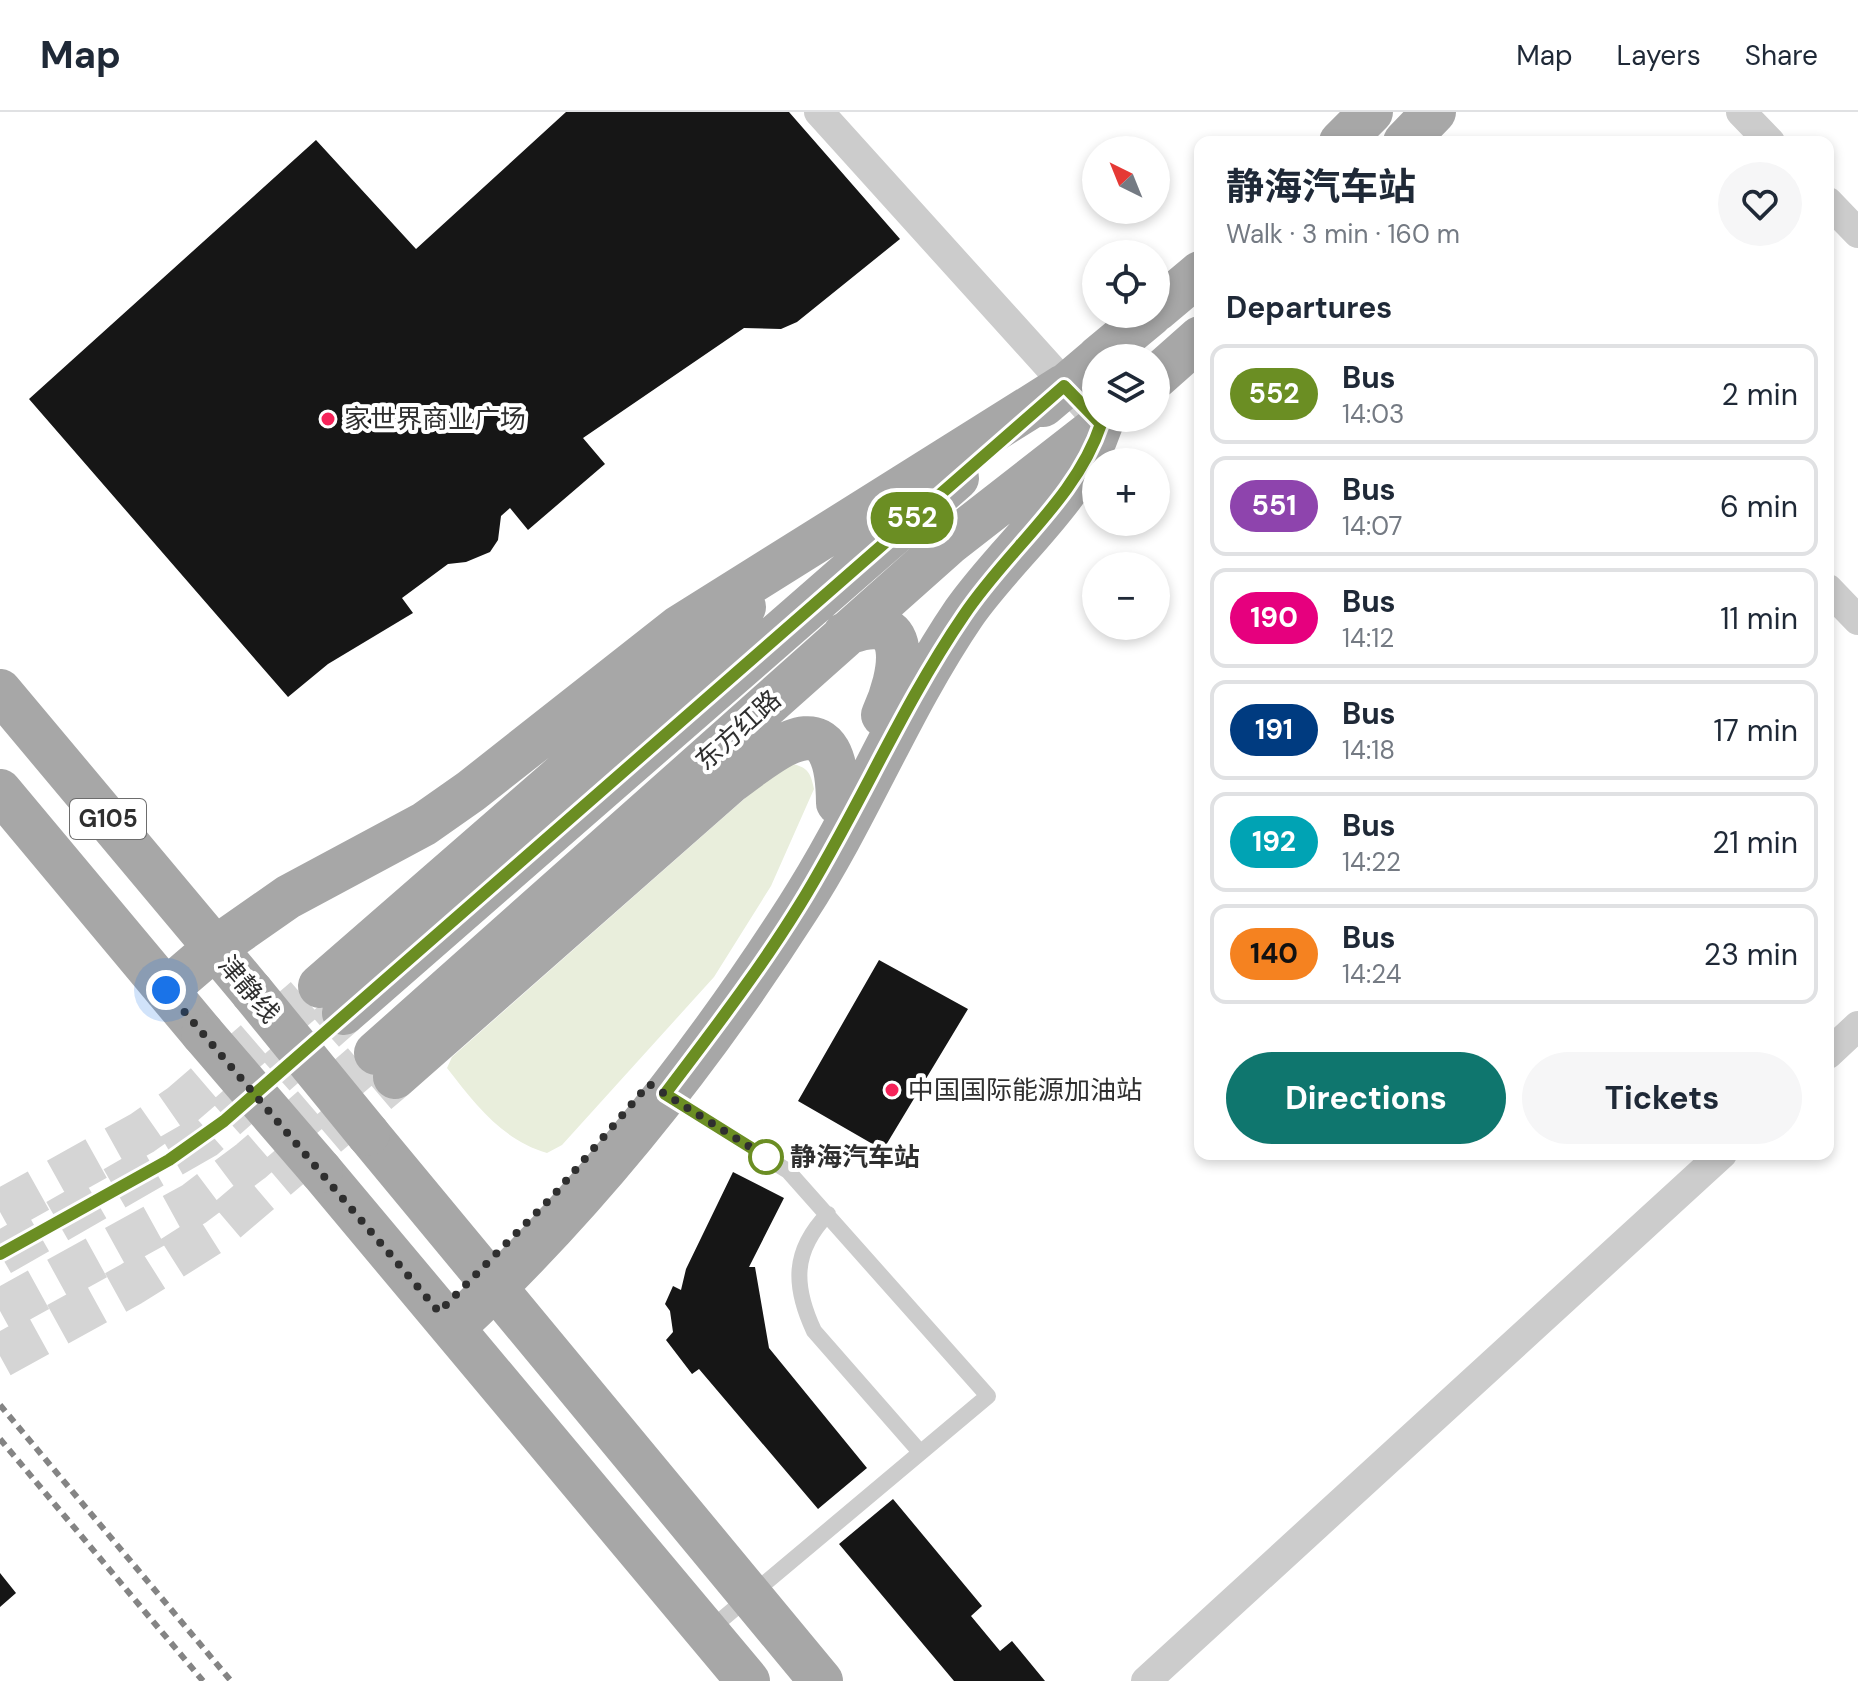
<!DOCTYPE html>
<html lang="en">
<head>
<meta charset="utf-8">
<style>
	:root { --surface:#fff; --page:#f6f6f7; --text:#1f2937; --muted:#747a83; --line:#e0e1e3; --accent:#0f766e }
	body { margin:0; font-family:"DM Sans","Noto Sans SC",sans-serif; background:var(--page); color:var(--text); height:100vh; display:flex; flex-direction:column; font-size:30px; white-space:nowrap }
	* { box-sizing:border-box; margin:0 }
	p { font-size:26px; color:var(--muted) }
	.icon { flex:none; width:44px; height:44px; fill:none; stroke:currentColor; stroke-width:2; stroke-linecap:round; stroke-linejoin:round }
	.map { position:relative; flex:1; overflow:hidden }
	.sheet { position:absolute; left:1194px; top:24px; width:640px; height:1024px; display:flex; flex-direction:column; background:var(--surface); border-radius:16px; box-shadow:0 4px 12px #0003 }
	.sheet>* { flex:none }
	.badge { padding:0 16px; border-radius:26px; font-size:28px; line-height:52px }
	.needle { width:52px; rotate:317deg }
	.tools { position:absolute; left:1082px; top:24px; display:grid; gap:16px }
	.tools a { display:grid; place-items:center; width:88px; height:88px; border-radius:50%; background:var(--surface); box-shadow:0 4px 12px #0003; font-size:40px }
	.you { position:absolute; width:40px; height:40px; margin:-20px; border:6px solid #fff; border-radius:50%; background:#1a73e8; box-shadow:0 0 0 12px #1a73e833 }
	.map>.badge { position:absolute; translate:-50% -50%; box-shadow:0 0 0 4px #fff }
	h2 { padding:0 32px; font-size:30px; line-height:72px }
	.round { display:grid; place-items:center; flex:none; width:84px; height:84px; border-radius:42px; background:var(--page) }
	.head { display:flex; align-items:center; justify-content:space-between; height:136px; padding:0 32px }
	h1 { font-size:38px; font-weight:700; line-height:60px }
	.primary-button { display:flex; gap:16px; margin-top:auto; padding:16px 32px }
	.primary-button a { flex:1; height:92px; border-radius:48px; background:var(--accent); color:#fff; font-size:32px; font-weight:700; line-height:92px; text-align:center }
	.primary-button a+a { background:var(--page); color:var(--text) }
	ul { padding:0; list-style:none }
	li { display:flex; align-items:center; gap:24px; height:100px; margin:0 16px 12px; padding:0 16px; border:4px solid var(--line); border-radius:16px }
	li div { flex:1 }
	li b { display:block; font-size:30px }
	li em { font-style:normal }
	li .badge { min-width:88px; font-weight:700; text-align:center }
	header { display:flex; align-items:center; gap:48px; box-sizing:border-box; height:112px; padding:0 40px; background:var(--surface); border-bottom:2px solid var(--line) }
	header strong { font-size:38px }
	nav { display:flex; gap:44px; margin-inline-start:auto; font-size:28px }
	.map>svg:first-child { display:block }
	.green { fill:#e9eedc }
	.building { fill:#161616 }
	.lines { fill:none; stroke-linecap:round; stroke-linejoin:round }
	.primary-tunnel { stroke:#d5d5d5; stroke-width:44; stroke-dasharray:44 22; stroke-linecap:butt }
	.service { stroke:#ccc; stroke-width:16 }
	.minor { stroke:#ccc; stroke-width:30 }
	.primary { stroke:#a7a7a7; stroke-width:44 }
	.rail { stroke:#848484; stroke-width:6; stroke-dasharray:8 6; stroke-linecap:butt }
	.primary-bridge { stroke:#a7a7a7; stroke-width:44 }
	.line-casing { stroke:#fff; stroke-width:18 }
	.line { stroke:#6b8e23; stroke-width:12 }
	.walk { stroke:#2f2f2f; stroke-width:8; stroke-dasharray:0 14.4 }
	.poi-dot { fill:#f52359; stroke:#fff; stroke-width:3 }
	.stop-dot { fill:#fff; stroke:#6b8e23; stroke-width:4 }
	.labels { text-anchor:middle; stroke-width:8; stroke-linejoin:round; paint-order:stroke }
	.shield { fill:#fff; stroke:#6d6d6d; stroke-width:2 }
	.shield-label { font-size:24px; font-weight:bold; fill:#2f2f2f }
	.poi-label { font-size:26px; fill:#2f2f2f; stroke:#fff; text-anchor:start }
	.street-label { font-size:26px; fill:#2f2f2f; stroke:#fff }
	.stop-label { font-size:26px; font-weight:bold; fill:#2f2f2f; stroke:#fff; text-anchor:start }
</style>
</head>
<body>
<header>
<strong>Map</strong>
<nav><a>Map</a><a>Layers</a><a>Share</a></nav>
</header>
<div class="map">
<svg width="1858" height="1569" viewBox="0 0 1858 1569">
	<rect width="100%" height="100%" fill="#fff"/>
	<!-- green -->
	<path class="green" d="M792 652C808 655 811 662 814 677L771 774 714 865 562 1033 547 1041C501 1027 476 993 447 956L452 945 776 659Z"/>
	<!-- building -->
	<path class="building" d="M566 0H789L900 127 797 210 781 217 744 216 583 326 605 352 528 418 510 396 501 404 498 428 490 440 466 450 448 452 402 486 413 501 328 552 288 585 29 287 316 28 416 137Z
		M879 848 968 897 883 1038 798 989Z
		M733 1060 784 1086 749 1155H755L769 1236 867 1356 818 1397 699 1257 692 1262 666 1228 673 1220 670 1199 665 1192 673 1174 681 1178 686 1157Z
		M893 1387 982 1494 971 1504 1000 1539 1012 1529 1045 1569H954L839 1432Z
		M0 1461 16 1481 0 1495Z"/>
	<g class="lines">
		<!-- primary-tunnel -->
		<path class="primary-tunnel" d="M0 1100 142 1021 182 993 320 874
			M0 1142 204 1025 344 901
			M0 1199 194 1092 251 1049 376 941
			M0 1244 131 1172 213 1120 395 965"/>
		<!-- service -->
		<path class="service" d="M667 984 788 1059 988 1284 708 1519
			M828 1102C792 1139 793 1174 814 1219L920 1340"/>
		<!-- minor -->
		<path class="minor" d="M819 0 1101 312
			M1741 0 1770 30
			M1828 90 1858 121
			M1828 477 1858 508
			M1828 942 1858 914
			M1146 1569 1722 1042"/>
		<!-- primary -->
		<path class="primary" d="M1341 30 1371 0
			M1405 30 1434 0
			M1156 198 1200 161
			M1098 246 1151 202
			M1156 265 1200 226
			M1043 293 1096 248
			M845 522C916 493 901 564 883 603
			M0 579 252 880
			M0 679 203 922
			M320 874 682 559 744 495
			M166 878 215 836 288 785 424 712 471 679 678 516 1064 274
			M344 901 957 366
			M376 941 948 432 1094 318
			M395 965 730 670C782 631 837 586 838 691
			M368 1022 821 1569
			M321 1059 748 1569
			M453 1216C585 1093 700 949 798 796 859 702 900 595 964 501 1009 437 1076 387 1101 312"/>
		<!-- rail -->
		<path class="rail" d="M0 1293 231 1569
			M0 1327 203 1569"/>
		<!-- primary-bridge -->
		<path class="primary-bridge" d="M252 880 368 1022
			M203 922 321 1059"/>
	</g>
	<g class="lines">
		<!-- line casing -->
		<g class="line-casing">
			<path id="line" d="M0 1142 169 1048 224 1009 1064 274 1101 312C1076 387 1008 437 964 503 901 595 858 699 799 794 759 859 711 921 665 982L766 1045"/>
		</g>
		<!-- line -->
		<use href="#line" class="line"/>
		<!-- walk -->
		<path class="walk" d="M166 878 439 1200 553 1084 649 972 766 1045"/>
	</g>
	<!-- markers -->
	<g class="poi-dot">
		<circle cx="328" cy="307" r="8"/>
		<circle cx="892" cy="978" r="8"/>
	</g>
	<circle class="stop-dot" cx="766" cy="1045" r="16"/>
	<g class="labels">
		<!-- shield labels -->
		<rect class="shield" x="70" y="687" width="76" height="40" rx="6"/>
		<g class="shield-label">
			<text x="108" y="715">G105</text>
		</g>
		<!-- poi labels -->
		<g class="poi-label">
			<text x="344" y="316">家世界商业广场</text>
			<text x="908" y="987">中国国际能源加油站</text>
		</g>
		<!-- street labels -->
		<g class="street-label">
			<text transform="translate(738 618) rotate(-42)" y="9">东方红路</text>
			<text transform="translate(249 877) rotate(50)" y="9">津静线</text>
		</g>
		<!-- stop labels -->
		<g class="stop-label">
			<text x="790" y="1054">静海汽车站</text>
		</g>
	</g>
</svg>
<div class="tools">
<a><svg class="needle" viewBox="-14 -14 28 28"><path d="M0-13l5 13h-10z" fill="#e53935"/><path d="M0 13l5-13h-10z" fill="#747a83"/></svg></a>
<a><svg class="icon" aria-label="locate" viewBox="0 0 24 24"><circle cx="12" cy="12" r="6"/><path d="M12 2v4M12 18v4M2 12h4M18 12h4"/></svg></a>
<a><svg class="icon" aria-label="layers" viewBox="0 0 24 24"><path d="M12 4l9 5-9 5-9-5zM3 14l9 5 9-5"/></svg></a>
<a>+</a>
<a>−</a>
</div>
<div class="you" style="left:166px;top:878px"></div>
<b class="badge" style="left:912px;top:406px;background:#6b8e23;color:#fff">552</b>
<section class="sheet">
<div class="head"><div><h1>静海汽车站</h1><p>Walk · 3 min · 160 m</p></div><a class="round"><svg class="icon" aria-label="heart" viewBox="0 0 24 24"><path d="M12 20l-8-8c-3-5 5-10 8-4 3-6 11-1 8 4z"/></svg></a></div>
<h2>Departures</h2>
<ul>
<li><span class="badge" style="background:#6b8e23;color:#fff">552</span><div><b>Bus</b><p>14:03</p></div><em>2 min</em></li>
<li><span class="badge" style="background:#8e44ad;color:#fff">551</span><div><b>Bus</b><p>14:07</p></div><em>6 min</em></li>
<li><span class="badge" style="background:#e6007e;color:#fff">190</span><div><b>Bus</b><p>14:12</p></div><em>11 min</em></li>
<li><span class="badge" style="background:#003b80;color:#fff">191</span><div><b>Bus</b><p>14:18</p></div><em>17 min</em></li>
<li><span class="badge" style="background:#00a3b4;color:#fff">192</span><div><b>Bus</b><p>14:22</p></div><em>21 min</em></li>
<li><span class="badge" style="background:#f58220;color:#111">140</span><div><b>Bus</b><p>14:24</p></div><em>23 min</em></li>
</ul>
<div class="primary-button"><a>Directions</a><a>Tickets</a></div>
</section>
</div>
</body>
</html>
